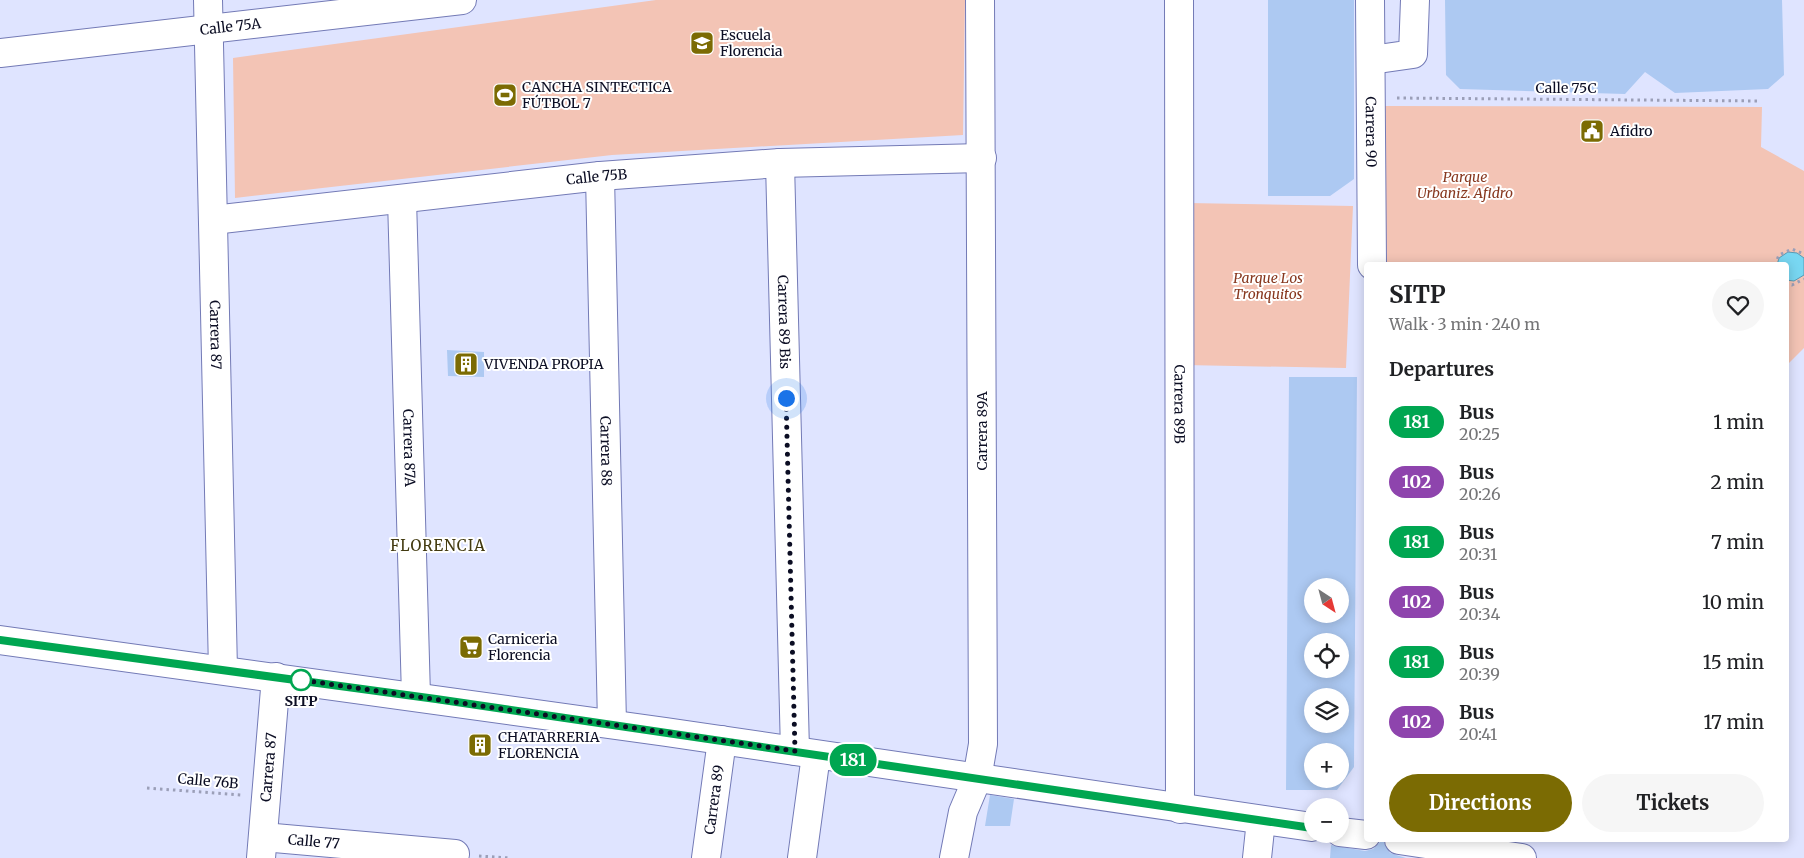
<!DOCTYPE html>
<html lang="en">
<head>
<meta charset="utf-8">
<style>
	:root { --surface:#fff; --page:#f6f6f6; --text:#202124; --muted:#757577; --accent:#7b6b03 }
	body { margin:0; font-family:Merriweather,serif; background:var(--page); color:var(--text); height:100vh; display:flex; flex-direction:column; font-size:19px; white-space:nowrap }
	* { box-sizing:border-box; margin:0 }
	p { font-size:16px; color:var(--muted) }
	.icon { flex:none; width:28px; height:28px; fill:none; stroke:currentColor; stroke-width:2; stroke-linecap:round; stroke-linejoin:round }
	.map { position:relative; flex:1; overflow:hidden }
	.sheet { position:absolute; left:1364px; top:262px; width:425px; height:580px; display:flex; flex-direction:column; background:var(--surface); border-radius:5px; box-shadow:0 2px 12px #0003 }
	.sheet>* { flex:none }
	.badge { padding:0 10px; border-radius:16px; font-size:18px; line-height:32px }
	.needle { width:32px; rotate:144deg }
	.controls { position:absolute; left:1304px; top:578px; display:grid; gap:10px }
	.controls a { display:grid; place-items:center; width:45px; height:45px; border-radius:50%; background:var(--surface); box-shadow:0 2px 12px #0003; font-size:25px }
	.you { position:absolute; width:25px; height:25px; margin:-12px; border:4px solid #fff; border-radius:50%; background:#1a73e8; box-shadow:0 0 0 8px #1a73e833 }
	.map>.badge { position:absolute; translate:-50% -50%; box-shadow:0 0 0 2px #fff }
	h2 { padding:0 25px; font-size:19px; line-height:45px }
	.round { display:grid; place-items:center; flex:none; width:52px; height:52px; border-radius:26px; background:var(--page) }
	.headline { display:flex; align-items:center; justify-content:space-between; height:85px; padding:0 25px }
	h1 { font-size:24px; font-weight:700; line-height:38px }
	.primary-button { display:flex; gap:10px; margin-top:auto; padding:10px 25px }
	.primary-button a { flex:1; height:58px; border-radius:30px; background:var(--accent); color:#fff; font-size:20px; font-weight:700; line-height:58px; text-align:center }
	.primary-button a+a { background:var(--page); color:var(--text) }
	ul { padding:0; list-style:none }
	li { display:flex; align-items:center; gap:15px; height:60px; padding:0 25px }
	li div { flex:1 }
	li b { display:block; font-size:19px }
	li em { font-style:normal }
	li .badge { min-width:55px; font-weight:700; text-align:center }
	.map>svg:first-child { display:block }
	.green { fill:#f3c4b5 }
	.water { fill:#78d7f2; stroke:#579ab4 }
	.building { fill:#adc9f2; fill-rule:evenodd }
	.lines { fill:none; stroke-linecap:round; stroke-linejoin:round }
	.minor-casing { stroke:#737ab6; stroke-width:30 }
	.path { stroke:#9b9fb8; stroke-width:3; stroke-dasharray:2.5 4; stroke-linecap:butt }
	.minor { stroke:#fff; stroke-width:28 }
	.line-casing { stroke:#fff; stroke-width:11 }
	.line { stroke:#00a651; stroke-width:8 }
	.walk { stroke:#0b0d23; stroke-width:5; stroke-dasharray:0 9 }
	.stop-dot { fill:#fff; stroke:#00a651; stroke-width:2.5 }
	.labels { text-anchor:middle; stroke-width:4; stroke-linejoin:round; paint-order:stroke }
	.street-label { font-size:14px; fill:#0b0d23; stroke:#fff }
	.poi-label { font-size:14px; fill:#0b0d23; stroke:#fff; text-anchor:start }
	.park-label { font-size:14px; font-style:italic; fill:#87371e; stroke:#fff }
	.stop-label { font-size:14px; font-weight:bold; fill:#0b0d23; stroke:#fff }
	.neighbourhood-label { font-size:15px; letter-spacing:1px; fill:#423a10; stroke:#fff }
</style>
</head>
<body>
<div class="map">
<svg width="1804" height="858" viewBox="0 0 1804 858">
	<rect width="100%" height="100%" fill="#dfe4ff"/>
	<!-- green -->
	<path class="green" d="M656 0H965L963 135 612 155 235 198 233 58Z
		M1385 106 1762 107 1761 147 1804 171V348L1786 366V265H1385Z
		M1188 203 1353 206 1346 368 1184 365Z"/>
	<!-- water -->
	<path class="water" d="M1788 252 1797 253 1804 258V275L1794 281 1786 280V265H1777L1779 258Z"/>
	<!-- building -->
	<path class="building" d="M1268 0H1354V179L1330 196H1268Z
		M1445 0H1782L1784 75 1768 89 1675 93 1645 72 1625 94 1460 89 1446 75Z
		M447 350 484 352V377L448 376Z
		M1289 377H1357L1354 767 1337 790H1286ZM1312 586H1340V614H1312ZM1312 641H1340V669H1312ZM1312 696H1340V724H1312ZM1312 751H1340V779H1312Z
		M990 795 1014 799 1010 826H985Z
		M1380 842H1384L1390 853 1406 858H1330L1331 845 1365 851 1373 849Z"/>
	<g class="lines">
		<!-- minor casing -->
		<g class="minor-casing">
			<g id="minor">
				<path id="s1" d="M208 0 223 670"/>
				<path id="s2" d="M1179 0 1180 809"/>
				<path id="s3" d="M1370 0 1372 265"/>
				<path id="s4" d="M0 53 462 0"/>
				<path d="M1371 60 1413 54 1415 0"/>
				<path id="s5" d="M780 163 795 751"/>
				<path id="s6" d="M600 176 612 724"/>
				<path id="s7" d="M402 199 416 696"/>
				<path id="s8" d="M213 220 600 176 780 163 982 158"/>
				<path d="M0 640 666 732 1312 827"/>
				<path d="M1340 832 1366 835"/>
				<path id="s9" d="M263 837 455 854"/>
				<path d="M1399 840 1522 858"/>
				<path id="s10" d="M261 858 276 677"/>
				<path id="s11" d="M706 858 722 740"/>
				<path d="M802 858 816 755"/>
				<path d="M954 858 963 812 977 779 983 744 980 0"/>
				<path d="M1257 858 1261 820"/>
			</g>
		</g>
		<!-- path -->
		<path class="path" d="M1397 98 1760 101
			M1775 265 1779 255 1792 249 1804 254
			M1786 282 1792 285 1804 279
			M147 788 241 795
			M479 856 510 858"/>
		<!-- minor -->
		<use href="#minor" class="minor"/>
	</g>
	<g class="lines">
		<!-- line casing -->
		<g class="line-casing">
			<path id="line" d="M0 640 436 699 1312 828"/>
		</g>
		<!-- line -->
		<use href="#line" class="line"/>
		<!-- walk -->
		<path class="walk" d="M301 680 294 679 795 751 786 398"/>
	</g>
	<!-- icons -->
	<defs>
		<g id="school-square" transform="scale(1.25)"><rect x="-9" y="-9" width="18" height="18" rx="4" fill="#7b6b03" stroke="#fff"/><path d="M0-5L7-2L0 1L-7-2ZM-4 1L0 2.5L4 1V4Q0 6-4 4Z" fill="#fff"/></g>
		<g id="stadium-square" transform="scale(1.25)"><rect x="-9" y="-9" width="18" height="18" rx="4" fill="#7b6b03" stroke="#fff"/><path d="M0-5a6.5 5 0 1 0 0 10a6.5 5 0 1 0 0-10ZM-3.5-1.8h7v3.6h-7Z" fill="#fff"/></g>
		<g id="civic-square" transform="scale(1.25)"><rect x="-9" y="-9" width="18" height="18" rx="4" fill="#7b6b03" stroke="#fff"/><path d="M-.6-6.5H3V-4.5H.6V-3L4-1V1h2V6H-6V1h2V-1L-.6-3ZM-1.2 2.5V6h2.4V2.5Z" fill="#fff"/></g>
		<g id="building-square" transform="scale(1.25)"><rect x="-9" y="-9" width="18" height="18" rx="4" fill="#7b6b03" stroke="#fff"/><path d="M-4-6H4V6H1V3H-1V6H-4ZM-2.5-4.3h1.7v1.8h-1.7ZM.8-4.3h1.7v1.8H.8ZM-2.5-1h1.7V.8h-1.7ZM.8-1h1.7V.8H.8Z" fill="#fff"/></g>
		<g id="supermarket-square" transform="scale(1.25)"><rect x="-9" y="-9" width="18" height="18" rx="4" fill="#7b6b03" stroke="#fff"/><path d="M-6-5.5h2.5l.6 2H6L4.5 2H-2.5L-4.4-4H-6ZM-1.5 3.2a1.3 1.3 0 1 0 .1 0ZM3 3.2a1.3 1.3 0 1 0 .1 0Z" fill="#fff"/></g>
	</defs>
	<g fill-rule="evenodd">
		<use href="#school-square" x="702" y="43"/>
		<use href="#stadium-square" x="505" y="95"/>
		<use href="#civic-square" x="1592" y="131"/>
		<use href="#building-square" x="466" y="364"/>
		<use href="#supermarket-square" x="471" y="647"/>
		<use href="#building-square" x="480" y="745"/>
	</g>
	<!-- markers -->
	<circle class="stop-dot" cx="301" cy="680" r="10"/>
	<g class="labels">
		<!-- street labels -->
		<g class="street-label">
			<text dy="5" stroke="none"><textPath href="#s4" startOffset="232">Calle 75A</textPath></text>
			<text x="1566" y="93">Calle 75C</text>
			<text dy="5" stroke="none"><textPath href="#s3" startOffset="132">Carrera 90</textPath></text>
			<text dy="5" stroke="none"><textPath href="#s8" startOffset="386">Calle 75B</textPath></text>
			<text dy="5" stroke="none"><textPath href="#s5" startOffset="159">Carrera 89 Bis</textPath></text>
			<text dy="5" stroke="none"><textPath href="#s1" startOffset="335">Carrera 87</textPath></text>
			<text dy="5" stroke="none"><textPath href="#s2" startOffset="404">Carrera 89B</textPath></text>
			<text transform="translate(982 431) rotate(-90)" y="5">Carrera 89A</text>
			<text dy="5" stroke="none"><textPath href="#s7" startOffset="249">Carrera 87A</textPath></text>
			<text dy="5" stroke="none"><textPath href="#s6" startOffset="275">Carrera 88</textPath></text>
			<text dy="5" stroke="none"><textPath href="#s10" startOffset="91">Carrera 87</textPath></text>
			<text transform="translate(208 781) rotate(5)" y="5">Calle 76B</text>
			<text dy="5" stroke="none"><textPath href="#s11" startOffset="59">Carrera 89</textPath></text>
			<text dy="5" stroke="none"><textPath href="#s9" startOffset="51">Calle 77</textPath></text>
		</g>
		<!-- poi labels -->
		<g class="poi-label">
			<text x="720" y="40">Escuela<tspan x="720" dy="16">Florencia</tspan></text>
			<text x="522" y="92">CANCHA SINTECTICA<tspan x="522" dy="16">FÚTBOL 7</tspan></text>
			<text x="1610" y="136">Afidro</text>
			<text x="484" y="369">VIVENDA PROPIA</text>
			<text x="488" y="644">Carniceria<tspan x="488" dy="16">Florencia</tspan></text>
			<text x="498" y="742">CHATARRERIA<tspan x="498" dy="16">FLORENCIA</tspan></text>
		</g>
		<!-- park labels -->
		<g class="park-label">
			<text x="1465" y="182">Parque<tspan x="1465" dy="16">Urbaniz. Afidro</tspan></text>
			<text x="1268" y="283">Parque Los<tspan x="1268" dy="16">Tronquitos</tspan></text>
		</g>
		<!-- stop labels -->
		<g class="stop-label">
			<text x="301" y="706">SITP</text>
		</g>
		<!-- neighbourhood labels -->
		<g class="neighbourhood-label">
			<text x="438" y="551">FLORENCIA</text>
		</g>
	</g>
</svg>
<div class="controls">
<a><svg class="needle" viewBox="-14 -14 28 28"><path d="M0-13l5 13h-10z" fill="#e53935"/><path d="M0 13l5-13h-10z" fill="#757577"/></svg></a>
<a><svg class="icon" aria-label="locate" viewBox="0 0 24 24"><circle cx="12" cy="12" r="6"/><path d="M12 2v4M12 18v4M2 12h4M18 12h4"/></svg></a>
<a><svg class="icon" aria-label="layers" viewBox="0 0 24 24"><path d="M12 4l9 5-9 5-9-5zM3 14l9 5 9-5"/></svg></a>
<a>+</a>
<a>−</a>
</div>
<div class="you" style="left:786px;top:398px"></div>
<b class="badge" style="left:853px;top:760px;background:#00a651;color:#fff">181</b>
<section class="sheet">
<div class="headline"><div><h1>SITP</h1><p>Walk · 3 min · 240 m</p></div><a class="round"><svg class="icon" aria-label="heart" viewBox="0 0 24 24"><path d="M12 20l-8-8c-3-5 5-10 8-4 3-6 11-1 8 4z"/></svg></a></div>
<h2>Departures</h2>
<ul>
<li><span class="badge" style="background:#00a651;color:#fff">181</span><div><b>Bus</b><p>20:25</p></div><em>1 min</em></li>
<li><span class="badge" style="background:#8e44ad;color:#fff">102</span><div><b>Bus</b><p>20:26</p></div><em>2 min</em></li>
<li><span class="badge" style="background:#00a651;color:#fff">181</span><div><b>Bus</b><p>20:31</p></div><em>7 min</em></li>
<li><span class="badge" style="background:#8e44ad;color:#fff">102</span><div><b>Bus</b><p>20:34</p></div><em>10 min</em></li>
<li><span class="badge" style="background:#00a651;color:#fff">181</span><div><b>Bus</b><p>20:39</p></div><em>15 min</em></li>
<li><span class="badge" style="background:#8e44ad;color:#fff">102</span><div><b>Bus</b><p>20:41</p></div><em>17 min</em></li>
</ul>
<div class="primary-button"><a>Directions</a><a>Tickets</a></div>
</section>
</div>
</body>
</html>
